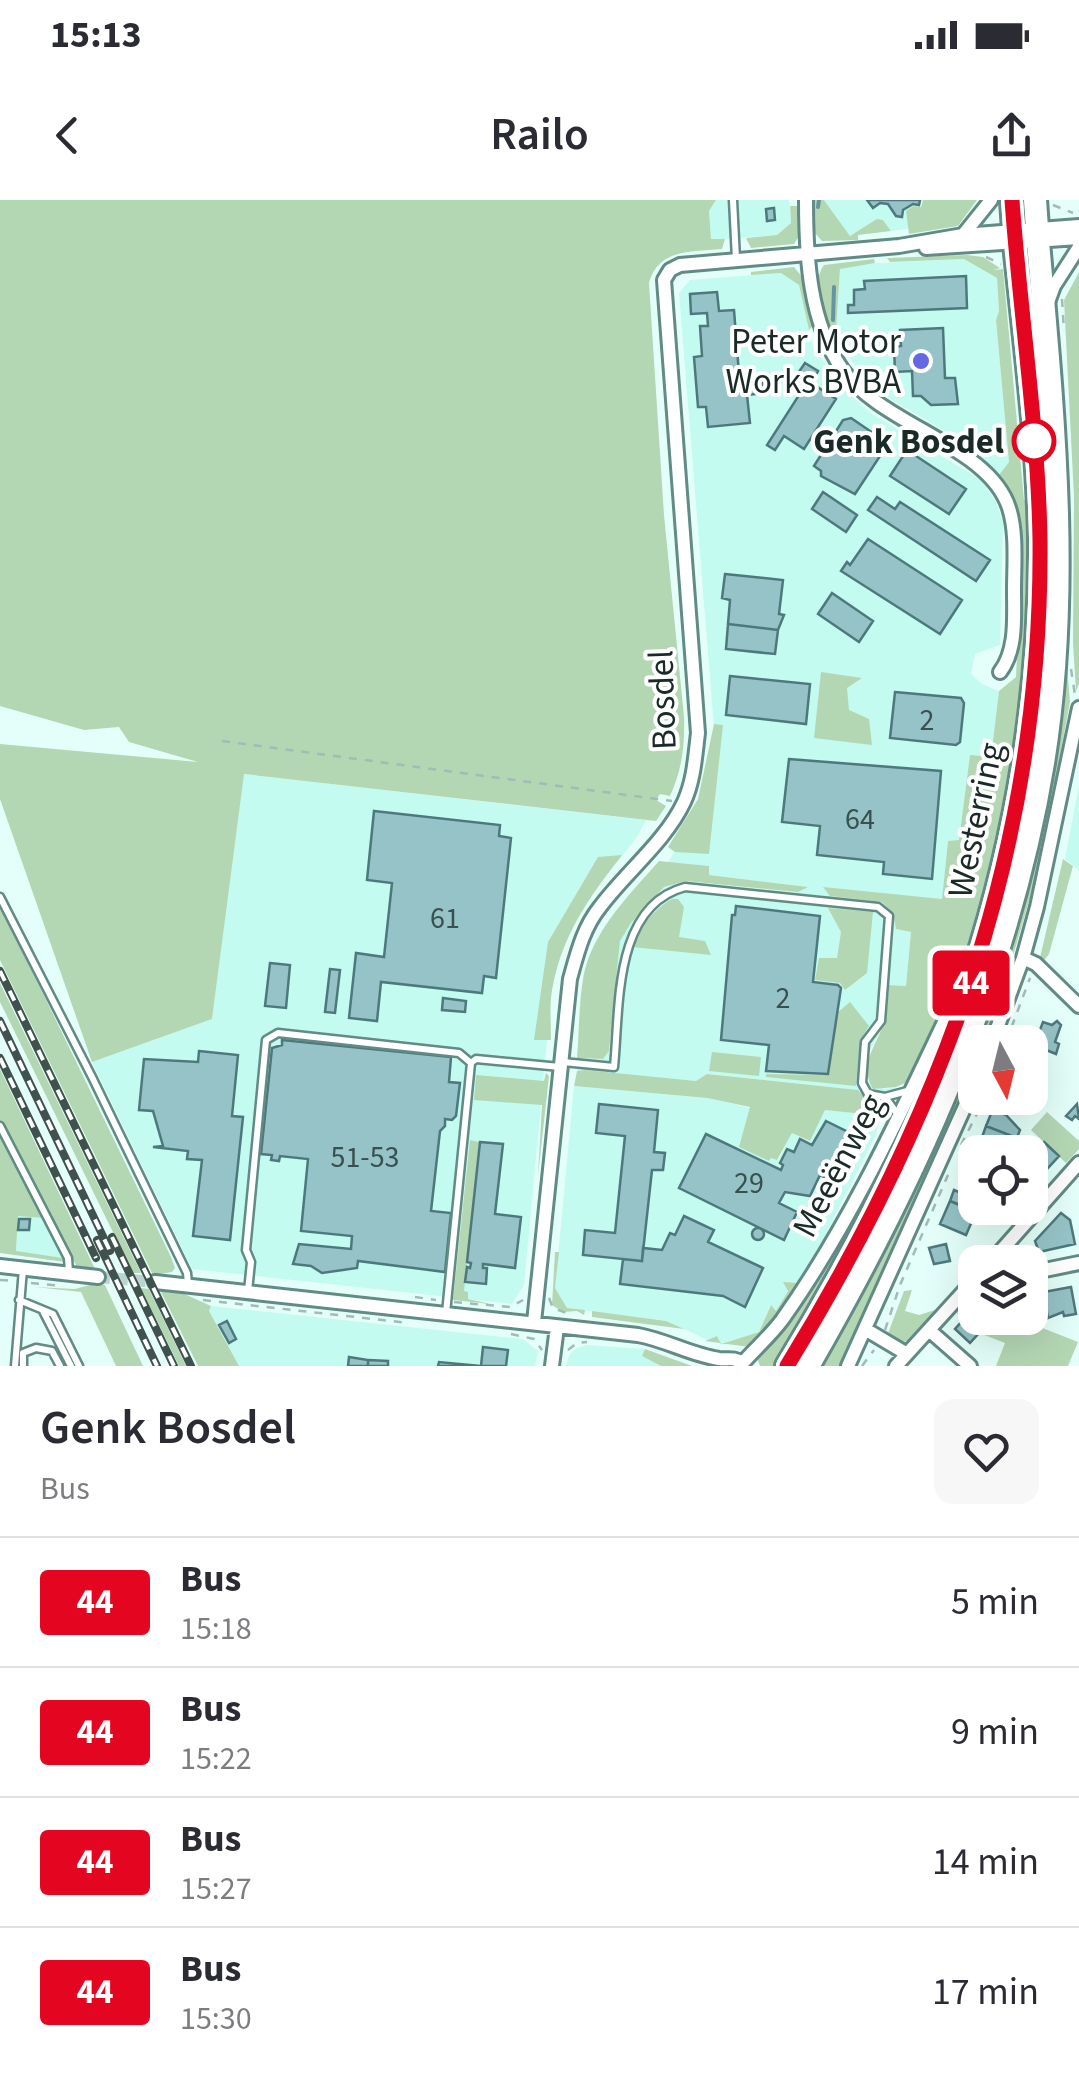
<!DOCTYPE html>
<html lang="en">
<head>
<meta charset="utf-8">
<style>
	:root { --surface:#fff; --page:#f7f7f7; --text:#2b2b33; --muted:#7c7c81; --line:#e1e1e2 }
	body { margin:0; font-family:"Source Sans 3",sans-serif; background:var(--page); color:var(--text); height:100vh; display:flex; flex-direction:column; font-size:38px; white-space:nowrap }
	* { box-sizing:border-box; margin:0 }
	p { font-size:32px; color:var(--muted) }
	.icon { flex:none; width:55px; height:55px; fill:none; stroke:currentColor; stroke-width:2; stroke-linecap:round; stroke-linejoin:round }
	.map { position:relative; height:1166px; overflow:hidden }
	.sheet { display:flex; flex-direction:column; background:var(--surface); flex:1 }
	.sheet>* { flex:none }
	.badge { padding:0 20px; border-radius:8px; font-size:35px; line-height:65px }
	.needle { width:65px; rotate:173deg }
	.tools { position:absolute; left:958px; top:825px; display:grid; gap:20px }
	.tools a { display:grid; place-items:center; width:90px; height:90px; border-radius:20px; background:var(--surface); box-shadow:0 10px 40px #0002; font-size:50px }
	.map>.badge { position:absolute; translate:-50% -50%; box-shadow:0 0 0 5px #fff }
	.round { display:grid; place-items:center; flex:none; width:105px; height:105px; border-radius:20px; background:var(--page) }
	.headline { display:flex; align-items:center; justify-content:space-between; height:170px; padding:0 40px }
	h1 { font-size:48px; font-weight:600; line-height:75px }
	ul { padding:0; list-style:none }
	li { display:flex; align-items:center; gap:30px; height:130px; padding:0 40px; border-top:2px solid var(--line) }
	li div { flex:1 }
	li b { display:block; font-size:38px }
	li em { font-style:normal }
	li .badge { min-width:110px; font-weight:700; text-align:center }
	.status { display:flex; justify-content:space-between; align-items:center; height:70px; padding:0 50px; background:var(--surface); direction:ltr }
	.status svg { height:28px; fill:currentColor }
	header { display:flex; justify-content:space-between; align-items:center; height:130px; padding:0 40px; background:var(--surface); font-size:45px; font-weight:600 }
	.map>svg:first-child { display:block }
	.built { fill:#c3fbf1 }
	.green { fill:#b4d7b3 }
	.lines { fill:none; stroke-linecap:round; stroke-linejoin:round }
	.stream { stroke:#6594a2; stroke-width:4 }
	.building { fill:#96c3c7; stroke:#4e797c; stroke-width:2.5 }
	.street-tunnel { stroke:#bbd4cf; stroke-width:12; stroke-dasharray:12 6; stroke-linecap:butt }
	.lane-casing { stroke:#618b84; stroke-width:11 }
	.street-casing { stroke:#618b84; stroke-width:18 }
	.highway-casing { stroke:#618b84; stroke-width:28 }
	.path { stroke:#a3bab5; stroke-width:2.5; stroke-dasharray:8 8; stroke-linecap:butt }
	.lane { stroke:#fff; stroke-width:6 }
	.street { stroke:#fff; stroke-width:12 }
	.highway { stroke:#fff; stroke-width:22 }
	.rail-casing { stroke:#3f524e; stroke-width:8 }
	.rail { stroke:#fff; stroke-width:4; stroke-dasharray:11; stroke-linecap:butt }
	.line-casing { stroke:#fff; stroke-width:22 }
	.line { stroke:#e40521; stroke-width:15 }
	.poi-dot { fill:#6568e1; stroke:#fff; stroke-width:4 }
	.stop-dot { fill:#fff; stroke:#e40521; stroke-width:5 }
	.labels { text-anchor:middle; stroke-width:8; stroke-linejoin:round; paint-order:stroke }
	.number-label { font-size:30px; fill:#38504f }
	.poi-label { font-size:35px; fill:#192a27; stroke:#fff; text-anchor:end }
	.stop-label { font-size:35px; font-weight:bold; fill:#192a27; stroke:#fff; text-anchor:end }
	.street-label { font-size:35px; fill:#192a27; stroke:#fff }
</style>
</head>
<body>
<div class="status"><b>15:13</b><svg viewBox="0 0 49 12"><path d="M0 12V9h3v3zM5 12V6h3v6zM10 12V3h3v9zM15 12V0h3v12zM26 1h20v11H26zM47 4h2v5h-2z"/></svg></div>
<header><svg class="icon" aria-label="back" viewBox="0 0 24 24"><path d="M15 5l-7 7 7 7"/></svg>Railo<svg class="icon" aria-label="share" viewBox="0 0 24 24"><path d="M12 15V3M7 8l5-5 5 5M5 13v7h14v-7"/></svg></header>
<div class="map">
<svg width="1079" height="1166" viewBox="0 0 1079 1166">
	<rect width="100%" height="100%" fill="#e4fff9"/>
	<!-- built -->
	<path class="built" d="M716 0H789L791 23 777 35 711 40 709 11Z
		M824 0H923L907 29 891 31 883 20 850 36Z
		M964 59 997 78 999 112 996 120 1009 262 999 275 955 237 887 197 853 163 836 132 840 69 858 64Z
		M781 73 799 85 813 147 843 188 869 212 981 280 996 302 1003 323 1000 445 975 454 971 474 982 484 999 491 991 557 970 556 959 641H948L942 700 824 688 831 696 882 702 893 713 896 729 911 732 906 786 889 785 885 823 870 850 867 880 884 889 896 887 881 916 876 935 801 1083 792 1082 776 1112 770 1106 759 1132 720 1144 717 1136 708 1140 666 1121 567 1108 555 1088 574 886 707 898 751 908 771 957 778 960 792 933 810 941 825 910 874 914 857 890 708 874 696 881 577 871V858L589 860 609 851 620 741 631 723 664 687 686 681 798 692 806 687 708 675V666L668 662 703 607 714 527 679 93 690 80Z
		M243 574 646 620 637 637 591 695 574 721 561 753 552 787 524 1085 512 1104 192 1069 92 862 212 819Z
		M1079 585V670L1065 659Z
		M18 1015 44 1018 63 1058 16 1052Z
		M211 1106 523 1139 538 1151 535 1166H239L215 1125 209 1111Z
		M587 1145 645 1149 642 1156 661 1166H565L570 1154 577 1148Z"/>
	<!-- green -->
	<path class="green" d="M0 0H716L709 11 711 39H725L722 49C692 52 659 48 649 83L664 315 684 517C685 545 682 570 670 596L660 594 656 600 666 606 656 621 244 574 212 819 92 862 0 599V544L198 562 129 542 119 527 84 530 0 506Z
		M813 0H824L850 36 877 19 883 20 891 31 858 35V40L822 41 814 32Z
		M923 0H977L958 26 909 34 906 11 913 6 921 7Z
		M790 6H799L801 33 794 44 751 48 746 38 777 35 791 23Z
		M967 55 983 57 1000 68 993 70 1003 69 1024 300 1031 301 1028 479 992 681 952 797 910 881 896 887 873 889C857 863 880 842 885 818 888 808 888 796 889 785L906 786 911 732 896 729 893 713 882 702 830 696 823 687 942 699 948 641 959 640 970 555 991 557 999 491 1016 477C1018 420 1036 322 999 275L1009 262 996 120 999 111 997 78 964 59 890 62 887 58Z
		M874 59 875 63 840 69 836 132 842 147C826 128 808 87 824 65Z
		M794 67 803 78 813 126 809 130 799 85 781 73 751 75V72Z
		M1079 72V484L1076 491 1073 443 1074 297 1064 100Z
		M1066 452 1070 502 1039 667 997 811 984 842H980L993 808 992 795 1060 457Z
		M821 472 862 478 847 488 849 510 869 519 872 545 814 538Z
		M714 524 723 525 709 654 675 652 668 647 698 599Z
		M622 655C590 696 563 734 553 785 549 802 551 822 551 840H534L548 742 598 657Z
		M1063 659 1073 666 1049 754 1042 763 1039 762Z
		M659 661 709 666V675L808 687 798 692 686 681 664 687 631 723 620 741 609 851 603 859 577 858C579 832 579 804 583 779 591 732 629 695 659 661Z
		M672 699H678L684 707 679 737 705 741 711 755 632 747C638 729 655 708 672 699Z
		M0 705 171 1057 175 1068 172 1072 153 1075 0 760Z
		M828 708 873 712 867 773 845 790 840 783 815 780 819 758H837L841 732Z
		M0 783 141 1073H133L0 802Z
		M850 802 869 826 860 841 856 886 766 877V874L829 875 837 813Z
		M712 852 761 857 759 876 709 871Z
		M975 855V863L840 1166H816Z
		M937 856 831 1075 814 1095 778 1166H760L756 1155 779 1129Z
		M0 869 96 1071 77 1067 0 921Z
		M585 870 696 881 707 874 858 890 864 897 875 901 874 915 825 910 810 941 792 933 777 960 771 958 769 961 739 947 750 907 707 898 574 886 577 871Z
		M546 873 549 876 538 976 542 905 474 900 476 875 544 881Z
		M1047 912 1079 941V949L1066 963 1031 930Z
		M0 932 44 1018 18 1016 16 1051 63 1058 65 1062 0 1053Z
		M470 940 479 942 464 1091 468 1092V1099L491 1104 453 1100Z
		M555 1052H559L555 1088 567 1108 585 1110 584 1115 577 1111 563 1112 552 1105Z
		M783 1082 801 1083 769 1128 750 1147 705 1141 717 1136 721 1144 759 1132 771 1105 776 1111 788 1091Z
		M97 1083 105 1085 143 1166H116L81 1092 35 1087 75 1089Z
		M141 1088 149 1089 186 1166H179Z
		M160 1090 180 1092 211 1106 209 1111 239 1166H198Z
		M912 1090 905 1111 919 1115 935 1110 909 1141 902 1142 887 1136 904 1091Z
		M970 1099 975 1101V1118H1017L1078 1142 1068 1166H996L1005 1143 979 1133 957 1113Z
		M592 1111 666 1121 684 1129 592 1117Z
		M645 1149 692 1166H661L642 1156Z"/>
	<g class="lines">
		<!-- stream -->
		<path class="stream" d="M818 7 819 0
			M833 120 834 87"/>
	</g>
	<!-- building -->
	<path class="building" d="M867 0H920L919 5 913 4 903 10 902 17 896 16 888 4 880 3 873 8Z
		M774 8 775 20 767 21 766 9Z
		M966 76 967 108 848 113V105H854V90L865 89 864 81Z
		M717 92 719 111 734 110 739 174 729 175V184L763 182 764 193 747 195 750 223 708 227 706 207H698L694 157 702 156 700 126H708L707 113 691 114 690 94Z
		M943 128 945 178H955L958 204 931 205 921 196H913L912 171 895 172 894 147 901 146 900 130Z
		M805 163 818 171 812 183 808 181 803 188 792 182Z
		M808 181 836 199 804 249 784 236 775 250 767 245Z
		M851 218 873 233 875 240 878 238 883 242 884 250 855 294 821 276V271L814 266 843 220Z
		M907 250 966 289 949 314 890 276Z
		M823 292 857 315 846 332 812 309Z
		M877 297 895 309 900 302 990 360 976 381 868 310Z
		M868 339 962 400 940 434 841 371 847 362 850 365Z
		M725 374 783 380 779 414 784 415 778 430 728 424 730 400 722 398Z
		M832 393 873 421 859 442 818 414Z
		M728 424 778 430 775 454 726 449Z
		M730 476 810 484 806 524 726 515Z
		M895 492 961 498 964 503 960 542 956 545 890 538Z
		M789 559 941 571 932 679 883 674 884 662 817 655 820 626 782 622Z
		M374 611 500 625 499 636 511 638 496 778 484 776 482 793 381 782 377 821 349 818 356 753 384 757 392 683 367 680Z
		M736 706 820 716 813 782 838 785 841 788 828 874 766 871 769 845 721 840 732 715H735Z
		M270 763 290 765 286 808 265 806Z
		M330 769 340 770 335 813 325 812Z
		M443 798 466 801 465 812 442 810Z
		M1057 821 1061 825 1055 842 1059 844 1056 854 1034 845 1043 822 1052 825Z
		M282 840 451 857 449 882 460 883 456 916 452 920 445 919V926L440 931 431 1011 451 1013 445 1072 358 1061 357 1068 322 1073 311 1066 293 1064 299 1044 351 1049 352 1036 301 1031 308 959 280 956 279 961 271 960 272 955 261 954 272 848 282 845Z
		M199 851 238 855 232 916 243 917 230 1040 193 1036 202 960 187 959 188 951 153 947 163 946 153 911 139 910 144 859 198 862Z
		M599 904 658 910 654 952 665 953 663 970H652L642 1061 583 1055 585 1030 615 1033 625 936 596 933Z
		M1077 904 1079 919 1075 916 1072 920 1066 916Z
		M993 909 1006 915 1020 930 1017 938 986 926Z
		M826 921 848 932 847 936 850 938 833 972 830 970 826 978 820 975 810 996 785 992 779 1003 797 1012 784 1040 679 988 706 934 781 970 783 965 780 963 787 949 794 952 800 939 812 945Z
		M986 926 1017 938 1012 952 981 940Z
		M480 942 503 944 495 1014 521 1017 515 1068 483 1064V1068H487L486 1084 465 1082 467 1067 470 1068 471 1063 467 1062Z
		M1044 942 1059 956 1048 968 1033 953Z
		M969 953 975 955V968L965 964Z
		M965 964 975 968V981L960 975Z
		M954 990 975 999 970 1009 950 1001Z
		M950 1001 976 1012 966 1035 940 1024Z
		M1061 1013 1070 1020 1075 1044 1039 1052 1035 1041Z
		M684 1016 714 1030 708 1042 763 1068 745 1107 723 1096 620 1084 623 1059 642 1061 643 1048 662 1050 670 1033 675 1035Z
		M19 1019H30L29 1030H18Z
		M752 1034a6 6 0 1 1 12 0a6 6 0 1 1-12 0Z
		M946 1044 950 1061 934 1064 929 1048Z
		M1071 1087 1076 1114 1064 1116 1063 1112 1048 1118 1047 1112 1037 1114 1033 1094Z
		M964 1119 979 1133 970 1143 955 1129Z
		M227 1121 236 1139 229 1143 219 1125Z
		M483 1147 508 1150 506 1166H438L439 1162 481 1166Z
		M349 1157 368 1160V1166H348Z
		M368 1160 388 1161V1166H368Z"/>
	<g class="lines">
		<!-- street-tunnel -->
		<path class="street-tunnel" d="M98 1077 155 1082"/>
		<!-- lane casing -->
		<g class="lane-casing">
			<path id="lane" d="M733 0 736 59
				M0 697 92 877 187 1073 188 1084
				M563 862 614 867C620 807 613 706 685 687L878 707 889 716 881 821 865 842 862 883 868 894 885 897 911 890
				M885 897 899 916
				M0 926 68 1058 69 1073
				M248 1091 251 1062 246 1050 266 840 278 833 459 853 471 863
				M19 1100 53 1114 79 1166
				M43 1111 71 1166
				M446 1113 471 863 476 859 560 867
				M15 1166 23 1069
				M23 1166V1153L36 1148 52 1151 60 1166"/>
		</g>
		<!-- street casing -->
		<g class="street-casing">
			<path id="street" d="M806 0C806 57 809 121 842 169 882 226 989 245 1009 308 1017 333 1014 364 1014 391 1014 417 1017 450 1000 472
				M963 35 991 0
				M926 48 1079 38
				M1047 105 1054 86 1079 47
				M1023 758 1036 764 1079 806
				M992 842 1023 758 1037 707 1079 508
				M991 1062 1079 963
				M0 1066 98 1077
				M1030 1073 1079 1063
				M155 1082 638 1135C666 1140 691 1155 719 1159 729 1160 733 1157 742 1163
				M534 1122 570 779C577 754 583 728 600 707 626 672 665 642 684 602 694 580 695 557 698 533L664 80 670 70 680 65 899 46 963 35 1079 26
				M865 1129 907 1154
				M929 1130 970 1166
				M552 1166 557 1127
				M740 1166C754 1150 770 1136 782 1120 848 1027 896 923 945 820
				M848 1166 975 884
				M896 1166 966 1089 975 1086"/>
		</g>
		<!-- highway casing -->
		<g class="highway-casing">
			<path id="highway" d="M1012 0 1014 30
				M1035 0 1037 28
				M787 1166C945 907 1043 645 1040 338 1038 240 1025 141 1015 44
				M808 1166C917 976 1007 780 1043 563 1071 391 1053 213 1038 42"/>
		</g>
		<!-- path -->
		<path class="path" d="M1053 5 1073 13
			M986 57 1001 64
			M1062 99 1064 131
			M1071 469 1075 495
			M222 541 672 601
			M1006 842 1030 778
			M961 945 985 898
			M0 1080 13 1081
			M31 1083 63 1086
			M415 1097 436 1100
			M549 1098 553 1108 572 1115
			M203 1100 409 1123
			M454 1102 510 1107 523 1100
			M885 1130 900 1085 948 975
			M511 1134 534 1139 542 1150
			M568 1150 577 1143 587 1142
			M862 1166 874 1150"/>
		<!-- lane -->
		<use href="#lane" class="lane"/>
		<!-- street -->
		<use href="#street" class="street"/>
		<!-- highway -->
		<use href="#highway" class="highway"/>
		<!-- rail casing -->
		<g class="rail-casing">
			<path id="rail" d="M0 771 191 1166
				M0 821 110 1051
				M0 858 96 1058
				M112 1037 174 1166
				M97 1040 157 1166"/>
		</g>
		<!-- rail -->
		<use href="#rail" class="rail"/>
	</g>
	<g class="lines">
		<!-- line casing -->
		<g class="line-casing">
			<path id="line" d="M787 1166C945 908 1043 645 1040 339 1038 226 1020 113 1012 0"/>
		</g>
		<!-- line -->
		<use href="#line" class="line"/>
	</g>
	<!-- markers -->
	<circle class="poi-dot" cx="921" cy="161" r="10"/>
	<circle class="stop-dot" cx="1034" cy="241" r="20"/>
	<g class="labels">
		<!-- number labels -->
		<g class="number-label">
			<text x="927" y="530">2</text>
			<text x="860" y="629">64</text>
			<text x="445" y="728">61</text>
			<text x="783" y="808">2</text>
			<text x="365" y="967">51-53</text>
			<text x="749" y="993">29</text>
		</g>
		<!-- poi labels -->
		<g class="poi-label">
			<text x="901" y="153">Peter Motor<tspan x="901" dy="40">Works BVBA</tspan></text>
		</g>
		<!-- stop labels -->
		<g class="stop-label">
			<text x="1004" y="253">Genk Bosdel</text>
		</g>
		<!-- street labels -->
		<g class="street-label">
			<text transform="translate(662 500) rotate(-92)" y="12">Bosdel</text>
			<text transform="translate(975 620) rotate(-78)" y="12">Westerring</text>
			<text transform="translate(838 965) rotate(-62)" y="12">Meeënweg</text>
		</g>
	</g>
</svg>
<div class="tools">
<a><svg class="needle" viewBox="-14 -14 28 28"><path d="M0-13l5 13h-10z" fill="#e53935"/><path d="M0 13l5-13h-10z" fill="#7c7c81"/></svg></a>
<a><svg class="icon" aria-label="locate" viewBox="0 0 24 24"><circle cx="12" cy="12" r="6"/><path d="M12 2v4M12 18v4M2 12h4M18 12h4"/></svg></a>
<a><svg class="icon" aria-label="layers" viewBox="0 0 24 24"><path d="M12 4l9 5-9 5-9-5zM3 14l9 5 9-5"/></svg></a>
</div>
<b class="badge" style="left:971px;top:783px;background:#e40521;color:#fff">44</b>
</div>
<section class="sheet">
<div class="headline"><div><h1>Genk Bosdel</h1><p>Bus</p></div><a class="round"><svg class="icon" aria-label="heart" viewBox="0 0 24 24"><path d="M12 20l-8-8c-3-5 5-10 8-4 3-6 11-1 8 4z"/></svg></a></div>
<ul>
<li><span class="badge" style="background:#e40521;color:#fff">44</span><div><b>Bus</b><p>15:18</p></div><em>5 min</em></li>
<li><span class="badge" style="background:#e40521;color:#fff">44</span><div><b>Bus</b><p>15:22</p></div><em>9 min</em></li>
<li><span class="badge" style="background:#e40521;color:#fff">44</span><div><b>Bus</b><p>15:27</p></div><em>14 min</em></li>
<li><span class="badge" style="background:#e40521;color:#fff">44</span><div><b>Bus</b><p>15:30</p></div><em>17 min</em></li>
</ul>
</section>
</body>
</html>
